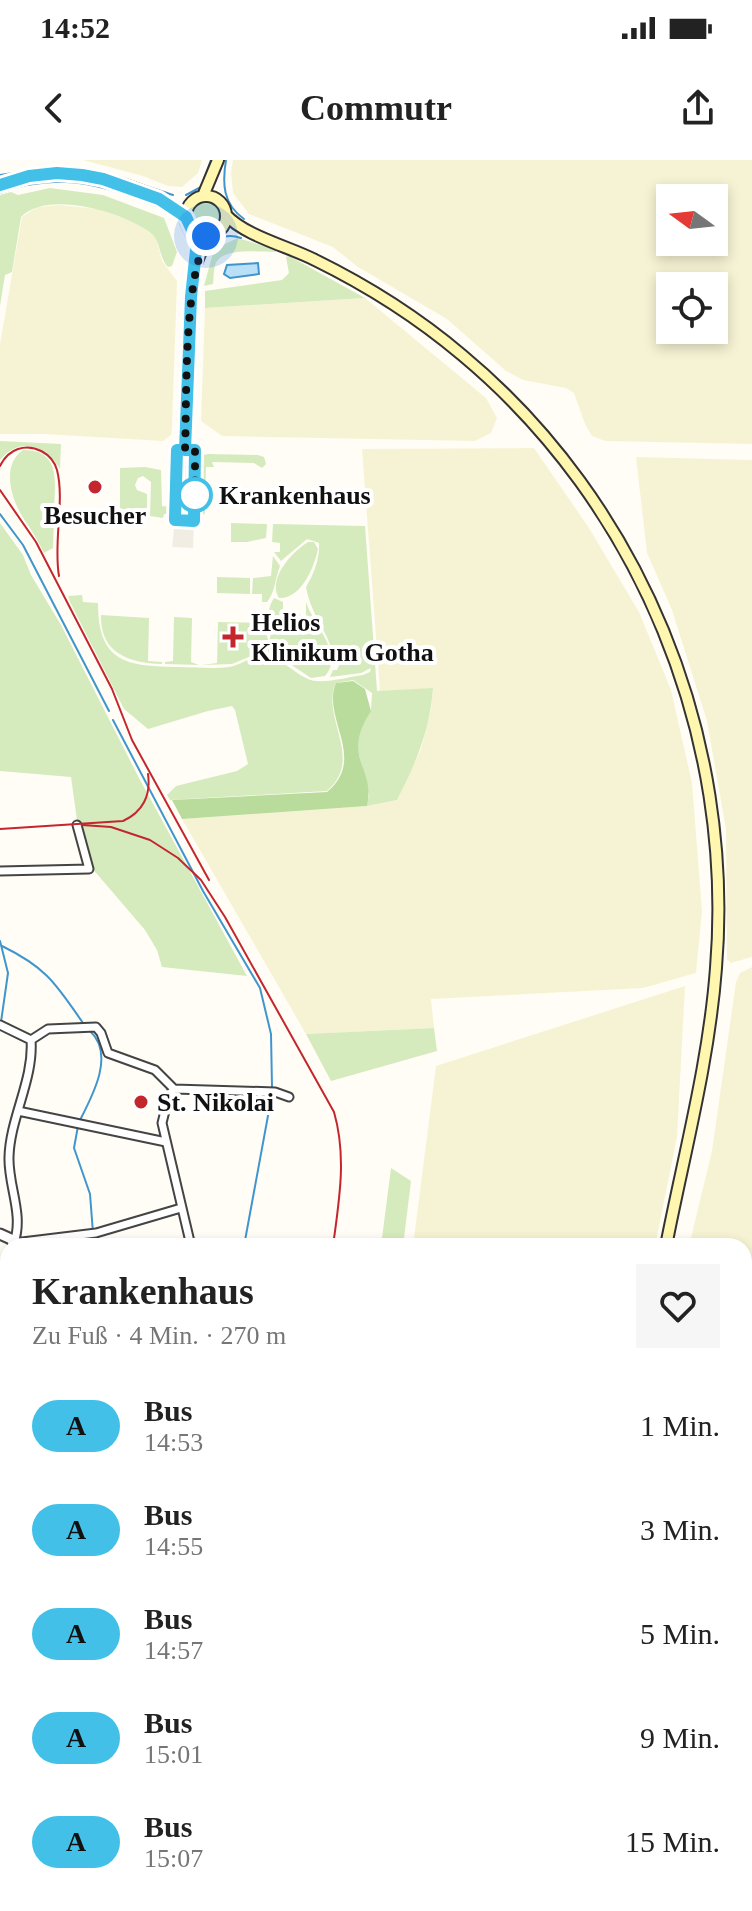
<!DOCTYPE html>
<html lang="de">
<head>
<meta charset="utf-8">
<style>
	:root { --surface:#fff; --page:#f6f6f6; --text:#222; --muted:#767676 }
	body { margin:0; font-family:"Times New Roman",serif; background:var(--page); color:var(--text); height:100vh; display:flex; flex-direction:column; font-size:30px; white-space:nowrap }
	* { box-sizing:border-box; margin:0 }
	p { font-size:26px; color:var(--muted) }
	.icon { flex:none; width:44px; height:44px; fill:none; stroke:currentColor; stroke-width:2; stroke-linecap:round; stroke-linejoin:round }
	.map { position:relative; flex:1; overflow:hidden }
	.drawer { position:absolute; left:0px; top:1078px; width:752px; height:674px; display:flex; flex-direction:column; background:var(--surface); border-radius:24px 24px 0 0; box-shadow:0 4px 12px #0003 }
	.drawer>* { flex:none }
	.badge { padding:0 16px; border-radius:26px; font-size:28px; line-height:52px }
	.needle { width:52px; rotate:285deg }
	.controls { position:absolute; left:656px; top:24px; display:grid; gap:16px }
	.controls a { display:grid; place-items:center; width:72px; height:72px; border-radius:0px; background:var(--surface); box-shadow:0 4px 12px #0003; font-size:40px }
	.you { position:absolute; width:40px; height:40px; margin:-20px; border:6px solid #fff; border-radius:50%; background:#1a73e8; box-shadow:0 0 0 12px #1a73e833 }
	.map>.badge { position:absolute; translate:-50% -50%; box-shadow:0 0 0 4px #fff }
	.round { display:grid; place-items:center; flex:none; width:84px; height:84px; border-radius:0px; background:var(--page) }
	.headline { display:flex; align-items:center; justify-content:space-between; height:136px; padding:0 32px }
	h1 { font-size:38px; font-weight:700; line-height:60px }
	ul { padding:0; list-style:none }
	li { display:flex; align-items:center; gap:24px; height:104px; padding:0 32px }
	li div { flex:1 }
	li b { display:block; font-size:30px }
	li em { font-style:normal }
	li .badge { min-width:88px; font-weight:700; text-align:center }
	.status { display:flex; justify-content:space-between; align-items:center; height:56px; padding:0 40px; background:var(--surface); direction:ltr }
	.status svg { height:22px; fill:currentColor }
	header { display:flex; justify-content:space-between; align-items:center; height:104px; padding:0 32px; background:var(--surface); font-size:36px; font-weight:700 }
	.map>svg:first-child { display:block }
	.farmland { fill:#f6f3d4; fill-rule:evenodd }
	.green { fill:#d5ebbd }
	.forest { fill:#b9dc9c }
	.plaza { fill:#f1ede2 }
	.water { fill:#b9e0f7; stroke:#3f96cf; stroke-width:2 }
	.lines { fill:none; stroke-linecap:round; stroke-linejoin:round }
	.stream { stroke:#3f96cf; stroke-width:2 }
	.minor-casing { stroke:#444; stroke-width:11 }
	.tertiary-casing { stroke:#444; stroke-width:13 }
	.secondary-casing { stroke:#333; stroke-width:14 }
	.minor { stroke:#fff; stroke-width:7 }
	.tertiary { stroke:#fff; stroke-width:9 }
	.secondary { stroke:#fff6b0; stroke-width:10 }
	.tram { stroke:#c4262e; stroke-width:2 }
	.line-casing { stroke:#fff; stroke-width:18 }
	.line { stroke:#42c0e8; stroke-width:12 }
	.walk { stroke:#111; stroke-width:8; stroke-dasharray:0 14.4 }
	.poi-dot { fill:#c4262e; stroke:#fff; stroke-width:3 }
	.stop-dot { fill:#fff; stroke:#42c0e8; stroke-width:4 }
	.labels { text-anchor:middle; stroke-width:8; stroke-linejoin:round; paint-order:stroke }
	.stop-label { font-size:26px; font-weight:bold; fill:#111; stroke:#fff; text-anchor:start }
	.poi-label { font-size:26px; font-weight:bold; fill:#111; stroke:#fff; text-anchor:start }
</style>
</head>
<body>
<div class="status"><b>14:52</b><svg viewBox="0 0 49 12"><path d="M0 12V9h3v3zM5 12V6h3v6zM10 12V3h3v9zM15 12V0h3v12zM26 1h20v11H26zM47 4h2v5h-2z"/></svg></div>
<header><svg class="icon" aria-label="back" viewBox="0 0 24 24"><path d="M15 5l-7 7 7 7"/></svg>Commutr<svg class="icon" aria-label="share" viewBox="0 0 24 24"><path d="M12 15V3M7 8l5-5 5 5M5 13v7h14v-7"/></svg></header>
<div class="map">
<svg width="752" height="1751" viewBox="0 0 752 1751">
	<rect width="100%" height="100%" fill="#fffdf5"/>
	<!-- farmland -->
	<path class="farmland" d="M83 0H202L198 13 182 27 168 26 143 16Z
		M233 0H752V284L605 281 592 276 585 264 574 233 566 228 523 220 506 211 447 159 358 107 333 87 249 54 233 33 231 12ZM670 38H714V82H670ZM670 126H714V170H670Z
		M60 45 97 49 135 62 156 77 162 101 177 121 172 266 171 275 163 281 44 274H0V184L22 57 37 47Z
		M365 138 486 238 497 258 491 273 475 281 222 276 201 261 205 148Z
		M534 288 589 368 639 452 671 530 692 623 702 751 696 813 643 828 431 839 434 868 306 874 182 659 367 646 397 640 421 589 431 549 433 529 380 531 362 289Z
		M636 297 752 300V797L731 803 727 799 726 669 707 561 672 450 647 393Z
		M752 807V1335L744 1332V1086H689L712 991 736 822 740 813Z
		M685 826 677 977 655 1086H413L436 906Z
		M744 1348 752 1351V1404L744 1401Z
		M744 1426 752 1429V1751H608L605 1744H744Z
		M8 1658V1744H84V1751H0V1659Z
		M186 1744H263L265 1751H187Z
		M269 1744H355L358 1751H271Z
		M372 1744H481L482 1751H375Z"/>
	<!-- green -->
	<path class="green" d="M50 28 103 35 164 58 177 92 172 106 168 107C159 98 161 82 152 74 126 53 48 29 21 57L12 112 5 115 0 146V35L11 32 18 35Z
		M189 56a17 17 0 1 1 34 0a17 17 0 1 1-34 0Z
		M238 78 277 90 275 92C260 92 223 87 216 103 213 109 214 118 213 124L204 126 214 89Z
		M289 96 365 138 205 148V131L282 120 289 113 286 97Z
		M0 281 61 284 60 309C46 285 19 276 0 300Z
		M23 290C61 290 55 321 54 349H47V357L54 358 53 388 44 393C39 383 34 374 28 365 11 342 0 306 23 290Z
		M208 294 258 295 264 297 266 304 262 308 254 303 212 302 214 307H206L205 354 200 355V296Z
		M183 297H187L193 303 192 345 184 351 178 344 180 300Z
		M145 307 161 310 162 346 170 347V354H164L163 358 150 356 151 322 143 316 138 318 135 325 137 330 147 334V358L124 357V349H120V308Z
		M0 363 23 395 31 415 61 465 139 618 247 816 162 807 157 790 145 770 91 707 77 660 71 617 0 611Z
		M231 363 267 364 266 378 247 382H231Z
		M273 364 365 366 377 531 433 528C430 570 416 603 397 640L367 646 369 635 356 583 360 568 371 550 372 533 353 520 336 523C320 558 365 598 327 631L170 640 167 635 176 626 237 611 248 604 235 550 232 546 208 551 148 569 124 549 70 442 68 436 82 435 83 442 98 443C98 504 128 506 179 507 195 507 213 509 229 507 242 505 251 495 264 496 283 498 292 512 308 519 320 525 349 517 363 515L370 512 371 508 361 513 330 517 333 510H337L340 503 334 498C329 472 311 456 306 427 314 414 320 398 319 383L307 379 281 401 274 392H280V383L272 382Z
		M308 382H314L318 389C314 408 301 439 279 438 267 419 292 392 308 382Z
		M273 396 280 406C275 418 275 433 267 442H262V434H252L253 418 271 416Z
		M217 417 250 418V434L217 433Z
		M274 438 283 442V450L288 454H300L301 465H306V442C313 465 345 493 325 516L311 518 287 502 267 493C268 489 270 484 270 479 272 463 264 453 274 438Z
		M101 455 149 458 148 501 162 502V504C129 503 100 493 101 455Z
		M174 457 192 458 191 502 199 505 165 504V502L173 501Z
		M218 462 264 463 268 480 263 491 232 504 202 505 217 503Z
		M434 868 437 891 331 921 306 874Z
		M391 1008 411 1021 403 1086H381Z
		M88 1744H178V1751H89Z"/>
	<!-- forest -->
	<path class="forest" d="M353 521 365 529 371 551C340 599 376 606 367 646L182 659 172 640 327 632C368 598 321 558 336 523Z"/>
	<!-- plaza -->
	<path class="plaza" d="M175 360 194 361 193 388 172 387Z"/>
	<!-- water -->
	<path class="water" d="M258 103 259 114 230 118 224 114 227 105Z"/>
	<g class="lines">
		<!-- stream -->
		<path class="stream" d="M226 0C222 24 223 44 244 59
			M34 9C86 3 124 19 173 35
			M0 15 20 12
			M0 33C65 9 107 27 168 51
			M186 35 201 27 211 0
			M177 57 189 82
			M209 88C219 77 227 73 241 78
			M0 354 23 385 109 551
			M113 560 203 731 260 828 271 874 272 927
			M0 781 8 813 1 862
			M2 786C47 808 56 824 83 863
			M80 960C93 935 115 894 90 871
			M78 966 74 988 90 1034 94 1086
			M244 1086 272 934
			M181 1744 182 1751
			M594 1744 597 1751"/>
		<!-- minor casing -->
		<g class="minor-casing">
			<path id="minor" d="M198 103 209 76
				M177 290H195L194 361 175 360Z
				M185 290 195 73
				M0 711 89 709 77 665
				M0 865 31 880
				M31 880C34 919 10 958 9 997 8 1026 24 1054 14 1083L96 1073 181 1048
				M31 880 48 869 96 867 101 873 108 893 155 910 174 929 275 932 289 937
				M174 929 169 935 162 963 191 1086
				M18 951 166 982
				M0 1238 8 1231"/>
		</g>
		<!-- tertiary casing -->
		<g class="tertiary-casing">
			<path id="tertiary" d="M0 1074 11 1079 15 1086
				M364 1744 367 1751"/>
		</g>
		<!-- secondary casing -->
		<g class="secondary-casing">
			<path id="secondary" d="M0 25C18 19 37 14 56 13 93 12 159 31 186 57
				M203 36 218 0
				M186 56a20 20 0 1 1 40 0a20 20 0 1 1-40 0Z
				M226 55C245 76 290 87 315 100 368 126 417 157 462 195 641 344 735 577 716 808 709 902 684 994 666 1086
				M532 1751 533 1744"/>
		</g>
		<!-- minor -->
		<use href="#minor" class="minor"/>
		<!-- tertiary -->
		<use href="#tertiary" class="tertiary"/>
		<!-- secondary -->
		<use href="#secondary" class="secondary"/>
		<!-- tram -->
		<path class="tram" d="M0 306C4 298 9 292 18 289 34 284 52 293 57 310 65 341 53 382 59 416
			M0 330 36 382 112 529 132 580 209 720
			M82 665 111 667 150 680 178 698 201 720 225 757 334 952C347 997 339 1041 333 1086
			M0 669 123 661C143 652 151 635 148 614
			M744 1406 752 1409"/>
	</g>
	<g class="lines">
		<!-- line casing -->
		<g class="line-casing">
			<path id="line" d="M0 25 29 16 57 13 82 15 103 19 159 39 186 57 197 81 191 137 185 290H195L194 361 175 360 177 290H181"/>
		</g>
		<!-- line -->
		<use href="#line" class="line"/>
		<!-- walk -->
		<path class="walk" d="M195 335V290H185C187 242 183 111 209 76H206"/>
	</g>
	<!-- markers -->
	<g class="poi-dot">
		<circle cx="95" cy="327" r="8"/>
		<path d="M229 465h8v8h8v8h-8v8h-8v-8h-8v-8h8z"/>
		<circle cx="141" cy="942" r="8"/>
	</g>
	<circle class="stop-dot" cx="195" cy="335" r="16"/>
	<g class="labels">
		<!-- stop labels -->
		<g class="stop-label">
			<text x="219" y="344">Krankenhaus</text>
		</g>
		<!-- poi labels -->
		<g class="poi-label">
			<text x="95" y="364" text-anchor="middle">Besucher</text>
			<text x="251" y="471">Helios<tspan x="251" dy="30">Klinikum Gotha</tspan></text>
			<text x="157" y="951">St. Nikolai</text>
		</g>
	</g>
</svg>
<div class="controls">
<a><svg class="needle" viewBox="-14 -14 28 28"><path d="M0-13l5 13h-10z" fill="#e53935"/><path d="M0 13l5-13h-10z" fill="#767676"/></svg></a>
<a><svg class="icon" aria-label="locate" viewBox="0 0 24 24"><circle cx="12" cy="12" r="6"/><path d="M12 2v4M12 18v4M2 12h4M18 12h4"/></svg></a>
</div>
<div class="you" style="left:206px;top:76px"></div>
<section class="drawer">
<div class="headline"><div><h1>Krankenhaus</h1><p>Zu Fuß · 4 Min. · 270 m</p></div><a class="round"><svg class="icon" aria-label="heart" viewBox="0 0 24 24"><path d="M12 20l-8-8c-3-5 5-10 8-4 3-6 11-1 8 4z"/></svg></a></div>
<ul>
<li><span class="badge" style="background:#42c0e8;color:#111">A</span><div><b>Bus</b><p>14:53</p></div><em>1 Min.</em></li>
<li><span class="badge" style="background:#42c0e8;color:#111">A</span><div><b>Bus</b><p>14:55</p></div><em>3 Min.</em></li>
<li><span class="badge" style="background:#42c0e8;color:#111">A</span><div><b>Bus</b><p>14:57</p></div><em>5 Min.</em></li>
<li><span class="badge" style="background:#42c0e8;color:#111">A</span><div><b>Bus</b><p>15:01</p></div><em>9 Min.</em></li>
<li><span class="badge" style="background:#42c0e8;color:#111">A</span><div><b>Bus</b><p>15:07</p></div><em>15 Min.</em></li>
</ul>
</section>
</div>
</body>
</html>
